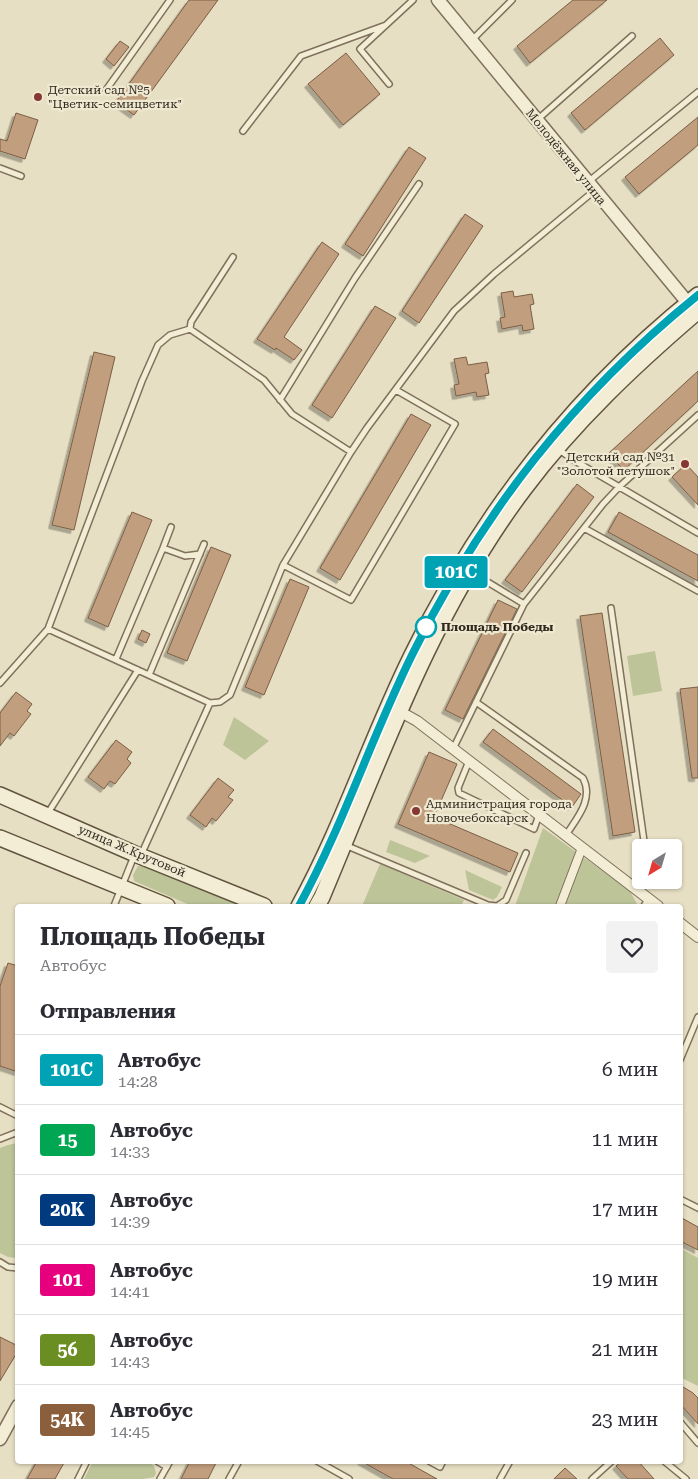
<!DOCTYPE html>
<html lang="ru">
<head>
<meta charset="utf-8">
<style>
	:root { --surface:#fff; --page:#f2f2f3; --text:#2b2b33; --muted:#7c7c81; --line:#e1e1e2 }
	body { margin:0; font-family:"Roboto Serif",serif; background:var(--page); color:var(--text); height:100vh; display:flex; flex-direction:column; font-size:19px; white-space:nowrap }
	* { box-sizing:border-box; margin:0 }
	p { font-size:16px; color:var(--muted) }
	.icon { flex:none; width:28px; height:28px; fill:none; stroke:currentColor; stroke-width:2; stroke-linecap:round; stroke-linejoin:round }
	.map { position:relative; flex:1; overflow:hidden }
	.details { position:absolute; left:15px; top:904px; width:668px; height:560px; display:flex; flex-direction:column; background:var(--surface); border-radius:5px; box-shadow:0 1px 4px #0004 }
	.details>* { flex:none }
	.badge { padding:0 10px; border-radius:4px; font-size:18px; line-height:32px }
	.needle { width:32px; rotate:217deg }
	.fabs { position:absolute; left:632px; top:839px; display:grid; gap:10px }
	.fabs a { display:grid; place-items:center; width:50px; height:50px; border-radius:5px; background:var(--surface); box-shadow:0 1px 4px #0004; font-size:25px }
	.map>.badge { position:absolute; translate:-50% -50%; box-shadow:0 0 0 2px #fff }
	h2 { padding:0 25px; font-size:19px; line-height:45px }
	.round { display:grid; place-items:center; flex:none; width:52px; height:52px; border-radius:5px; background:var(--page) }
	.summary { display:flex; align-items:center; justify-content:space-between; height:85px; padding:0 25px }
	h1 { font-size:24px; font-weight:700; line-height:38px }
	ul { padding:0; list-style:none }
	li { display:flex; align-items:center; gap:15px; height:70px; padding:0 25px; border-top:1px solid var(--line) }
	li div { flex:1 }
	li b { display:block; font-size:19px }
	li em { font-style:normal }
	li .badge { min-width:55px; font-weight:700; text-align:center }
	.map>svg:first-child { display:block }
	.green { fill:#bcc498 }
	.building { fill:#c19e7d; stroke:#7b5e45; filter:url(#shadow) }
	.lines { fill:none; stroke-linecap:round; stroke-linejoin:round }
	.service-casing { stroke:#7f715c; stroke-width:8 }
	.pedestrian-casing { stroke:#7f715c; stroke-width:10 }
	.minor-casing { stroke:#7f715c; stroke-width:12 }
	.tertiary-casing { stroke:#7f715c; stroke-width:15 }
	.secondary-casing { stroke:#61533f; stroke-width:18 }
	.service { stroke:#f3edd5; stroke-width:5 }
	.pedestrian { stroke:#f3edd5; stroke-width:8 }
	.minor { stroke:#f3edd5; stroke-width:10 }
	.tertiary { stroke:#f3edd5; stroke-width:12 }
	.secondary { stroke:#f3edd5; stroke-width:15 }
	.line-casing { stroke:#fff; stroke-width:11 }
	.line { stroke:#00a3b4; stroke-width:8 }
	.poi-dot { fill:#863934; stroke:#f0e9d1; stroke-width:2 }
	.stop-dot { fill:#fff; stroke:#00a3b4; stroke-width:2.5 }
	.labels { text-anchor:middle; stroke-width:4.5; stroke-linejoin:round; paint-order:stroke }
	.poi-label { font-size:12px; fill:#31291e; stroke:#f0e9d1; text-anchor:start }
	.street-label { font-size:12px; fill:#31291e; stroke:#f0e9d1 }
	.stop-label { font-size:12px; font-weight:bold; fill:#31291e; stroke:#f0e9d1; text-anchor:start }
</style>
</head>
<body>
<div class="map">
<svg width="698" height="1479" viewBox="0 0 698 1479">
	<defs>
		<filter id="shadow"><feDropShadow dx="-3.5" dy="3.5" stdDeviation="0" flood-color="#0004"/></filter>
	</defs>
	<rect width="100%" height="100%" fill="#e7dfc3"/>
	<!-- green -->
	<path class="green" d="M655 651 662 691 633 696 627 656Z
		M234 717 269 741 245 760 223 745Z
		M543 828 630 891 638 906H515Z
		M390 840 430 856 415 863 386 852Z
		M380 864 464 900 461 906H362Z
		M138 866H143L240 906H192L134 881 133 875Z
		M465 870 502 887 497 897 493 900 469 890Z
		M17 1143H18L17 1258 8 1257 0 1253V1148L8 1145Z
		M680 1248 698 1258V1386L680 1377Z
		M93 1461H148L154 1466 156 1473 154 1477 143 1479H84Z"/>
	<!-- building -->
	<path class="building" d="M189 0H218L134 115 116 102Z
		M573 0H607L530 63 517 46Z
		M660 38 674 55 585 130 571 113Z
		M120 41 129 47 114 66 106 59Z
		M346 53 380 94 343 125 308 84Z
		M16 113 38 120 25 159 0 151V139L7 141Z
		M698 117V145L639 194 625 177Z
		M409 147 426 158 363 256 345 244Z
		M465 214 483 226 419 323 402 311Z
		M322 242 339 254 284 337 302 350 294 360 276 348 275 350 257 339Z
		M513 291 514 297 532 294 534 304 530 305 534 329 523 331 522 325 502 329 500 318 505 317 501 293Z
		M375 306 396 318 332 418 312 405Z
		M94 352 115 357 74 530 52 525Z
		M466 357 468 365 487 362 489 373 485 374 489 395 477 397 476 392 456 396 454 385 459 384 454 359Z
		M698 371V401L624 470 608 454Z
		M411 414 431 425 340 580 320 568Z
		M686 464 698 477V505L672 477Z
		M577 484 594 497 522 592 505 580Z
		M132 512 152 520 108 627 88 618Z
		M619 512 698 555V581L608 532Z
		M211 547 231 555 187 661 167 653Z
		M290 579 309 587 264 695 245 687Z
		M498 600 517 609 463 719 445 710Z
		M602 613 635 832 613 836 580 616Z
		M142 630 150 634 146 643 138 639Z
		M698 687V778H692L680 689Z
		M16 692 32 704 27 711 31 714 14 736 10 733 0 746V713Z
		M493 729 581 794 572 807 483 742Z
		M116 740 132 752 127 759 131 763 115 784 110 781 104 789 88 777Z
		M429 752 457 764 434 817 518 853 510 872 398 824Z
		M218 778 234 790 228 797 233 800 216 821 212 818 206 827 190 815Z
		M8 963 18 966V1072L0 1066V986Z
		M680 1217 698 1227V1250L680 1241Z
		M0 1337 18 1346V1351L0 1381Z
		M680 1385 693 1393 698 1398V1424L680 1404Z
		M37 1461H65L55 1479H27Z
		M190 1461H217L208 1479H181Z
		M361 1461H405L437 1479H393Z
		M622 1461H638L654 1479H628L616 1466Z
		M565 1468 577 1479H554Z"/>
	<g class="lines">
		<!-- service casing -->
		<g class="service-casing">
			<path id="service" d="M472 40 512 0
				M389 84 360 49 413 0
				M106 90 170 0
				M537 120 632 36
				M243 131 301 56 386 25
				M0 168 21 176
				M588 182 698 92
				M190 329 191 322 233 257
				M280 400 355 278 419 184
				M559 450 575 461 698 533
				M584 528 698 591
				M163 548 185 556 200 554
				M283 565 351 600 455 424 396 390
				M471 572 524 604
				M611 608 645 848
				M48 629 210 703
				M116 659 163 548 171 527
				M149 675 204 544
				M0 683 48 629 142 381 158 345 170 335 190 329 264 380 292 414 351 452
				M476 702 583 778C594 799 577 818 566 835
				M453 749 524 604 603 504 619 487 698 415
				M469 761 458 788 459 793 534 829 539 815
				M48 813 138 670
				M345 845 488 905 497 906 506 900 526 853
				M141 855 210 703 220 702 230 695 283 565 351 452 367 428 454 311 494 274 594 191
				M639 892 643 880
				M114 906 134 856
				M644 906 648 899
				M680 1060 698 1017
				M0 1107 18 1116
				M0 1139 18 1132
				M680 1199 698 1208
				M0 1262 8 1267 18 1268
				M680 1422 698 1443
				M157 1461 167 1467
				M317 1461 349 1479
				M429 1461 440 1467 443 1461
				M664 1461 686 1479
				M78 1479 87 1461
				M160 1479 170 1461
				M229 1479 239 1461
				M500 1479 510 1461
				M592 1479 612 1461"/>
		</g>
		<!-- pedestrian casing -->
		<g class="pedestrian-casing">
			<path id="pedestrian" d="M560 906 582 848"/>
		</g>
		<!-- minor casing -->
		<g class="minor-casing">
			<path id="minor" d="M399 711 417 721 658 906
				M680 923 698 937"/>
		</g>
		<!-- tertiary casing -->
		<g class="tertiary-casing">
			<path id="tertiary" d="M438 0 688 303
				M0 1439 18 1406"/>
		</g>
		<!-- secondary casing -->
		<g class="secondary-casing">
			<path id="secondary" d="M0 795 135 854 264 906
				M0 838 167 906
				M299 906C343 826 371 738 412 655 481 513 574 394 698 295
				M317 906 322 897C381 757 432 611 524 489 574 422 635 365 698 311"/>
		</g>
		<!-- service -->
		<use href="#service" class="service"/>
		<!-- pedestrian -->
		<use href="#pedestrian" class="pedestrian"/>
		<!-- minor -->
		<use href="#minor" class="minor"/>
		<!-- tertiary -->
		<use href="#tertiary" class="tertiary"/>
		<!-- secondary -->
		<use href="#secondary" class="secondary"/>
	</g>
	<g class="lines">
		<!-- line casing -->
		<g class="line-casing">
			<path id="line" d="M299 906C343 826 371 738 412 655 482 512 574 395 698 295"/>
		</g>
		<!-- line -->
		<use href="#line" class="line"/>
	</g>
	<!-- markers -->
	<g class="poi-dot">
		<circle cx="38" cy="97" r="5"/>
		<circle cx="685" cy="464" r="5"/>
		<circle cx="416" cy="811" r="5"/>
	</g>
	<circle class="stop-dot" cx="426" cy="627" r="10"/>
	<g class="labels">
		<!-- poi labels -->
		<g class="poi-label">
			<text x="48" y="94">Детский сад №5<tspan x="48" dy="14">"Цветик-семицветик"</tspan></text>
			<text x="675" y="461" text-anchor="end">Детский сад №31<tspan x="675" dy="14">"Золотой петушок"</tspan></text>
			<text x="426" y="808">Администрация города<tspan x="426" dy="14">Новочебоксарск</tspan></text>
		</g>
		<!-- street labels -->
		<g class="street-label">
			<text transform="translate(566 157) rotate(51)" y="4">Молодёжная улица</text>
			<text transform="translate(132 851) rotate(23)" y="4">улица Ж.Крутовой</text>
		</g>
		<!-- stop labels -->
		<g class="stop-label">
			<text x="441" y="631">Площадь Победы</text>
		</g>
	</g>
</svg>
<div class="fabs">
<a><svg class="needle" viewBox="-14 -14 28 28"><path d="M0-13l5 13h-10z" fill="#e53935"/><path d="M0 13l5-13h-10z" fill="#7c7c81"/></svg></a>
</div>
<b class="badge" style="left:456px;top:572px;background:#00a3b4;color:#fff">101С</b>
<section class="details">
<div class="summary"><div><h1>Площадь Победы</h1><p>Автобус</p></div><a class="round"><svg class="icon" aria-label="heart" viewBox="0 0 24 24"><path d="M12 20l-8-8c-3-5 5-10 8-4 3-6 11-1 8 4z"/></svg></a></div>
<h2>Отправления</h2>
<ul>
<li><span class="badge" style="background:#00a3b4;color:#fff">101С</span><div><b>Автобус</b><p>14:28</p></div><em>6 мин</em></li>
<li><span class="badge" style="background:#00a651;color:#fff">15</span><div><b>Автобус</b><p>14:33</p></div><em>11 мин</em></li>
<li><span class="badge" style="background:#003b80;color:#fff">20К</span><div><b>Автобус</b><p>14:39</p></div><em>17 мин</em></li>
<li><span class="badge" style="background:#e6007e;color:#fff">101</span><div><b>Автобус</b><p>14:41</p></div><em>19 мин</em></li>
<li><span class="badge" style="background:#6b8e23;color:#fff">56</span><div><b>Автобус</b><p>14:43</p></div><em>21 мин</em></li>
<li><span class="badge" style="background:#8b5e3c;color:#fff">54К</span><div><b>Автобус</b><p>14:45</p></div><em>23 мин</em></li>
</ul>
</section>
</div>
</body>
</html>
